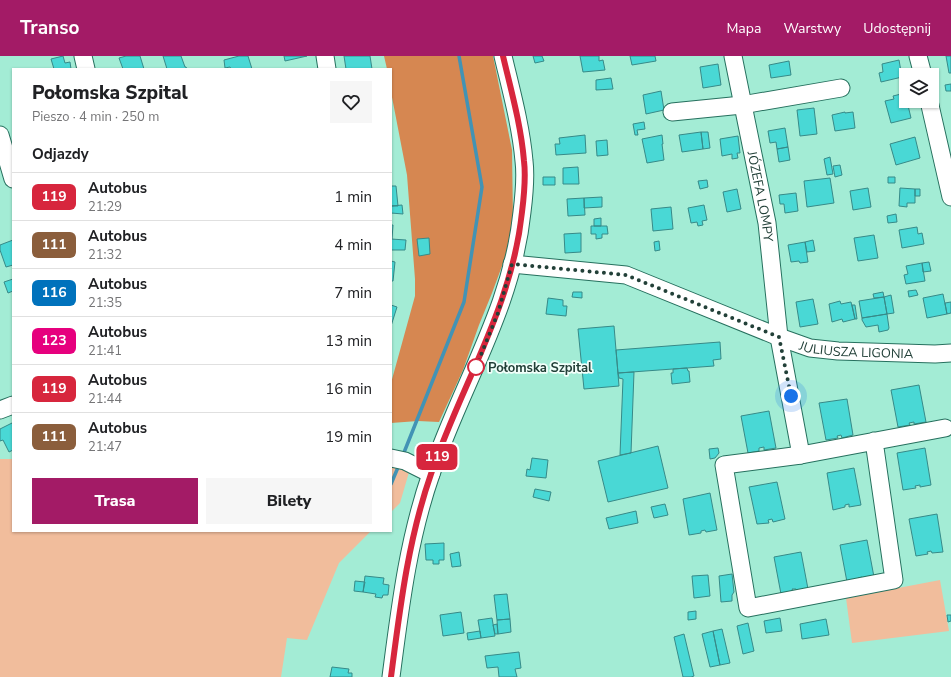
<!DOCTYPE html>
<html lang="pl">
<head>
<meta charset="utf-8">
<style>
	:root { --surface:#fff; --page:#f6f6f6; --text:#202124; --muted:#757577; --line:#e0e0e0; --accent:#a31b66 }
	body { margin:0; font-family:"Nunito Sans",sans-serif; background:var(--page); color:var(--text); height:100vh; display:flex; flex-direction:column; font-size:15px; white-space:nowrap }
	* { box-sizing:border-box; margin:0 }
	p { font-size:13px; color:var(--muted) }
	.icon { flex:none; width:22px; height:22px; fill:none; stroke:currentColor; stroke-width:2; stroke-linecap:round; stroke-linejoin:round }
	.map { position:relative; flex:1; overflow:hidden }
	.sheet { position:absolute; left:12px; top:12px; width:380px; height:464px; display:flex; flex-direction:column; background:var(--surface); border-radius:0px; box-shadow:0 1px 3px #0004 }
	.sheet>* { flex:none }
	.badge { padding:0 8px; border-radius:6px; font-size:14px; line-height:26px }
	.controls { position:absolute; left:899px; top:12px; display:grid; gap:8px }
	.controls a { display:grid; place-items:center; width:40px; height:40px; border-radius:0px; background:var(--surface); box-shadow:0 1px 3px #0004; font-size:20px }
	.you { position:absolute; width:20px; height:20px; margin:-10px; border:3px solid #fff; border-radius:50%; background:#1a73e8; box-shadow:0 0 0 6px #1a73e833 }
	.map>.badge { position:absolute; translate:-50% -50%; box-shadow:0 0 0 2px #fff }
	h2 { padding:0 20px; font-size:15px; line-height:36px }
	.round { display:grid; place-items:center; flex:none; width:42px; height:42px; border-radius:0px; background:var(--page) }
	.headline { display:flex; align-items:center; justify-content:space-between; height:68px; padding:0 20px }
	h1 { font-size:19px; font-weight:800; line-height:30px }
	.action { display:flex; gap:8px; margin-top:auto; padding:8px 20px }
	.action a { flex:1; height:46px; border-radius:0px; background:var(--accent); color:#fff; font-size:16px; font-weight:800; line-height:46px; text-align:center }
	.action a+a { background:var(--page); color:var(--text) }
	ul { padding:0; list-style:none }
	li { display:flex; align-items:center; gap:12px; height:48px; padding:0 20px; border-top:1px solid var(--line) }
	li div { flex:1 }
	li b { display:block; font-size:15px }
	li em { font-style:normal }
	li .badge { min-width:44px; font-weight:700; text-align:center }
	header { display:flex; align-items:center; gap:24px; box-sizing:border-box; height:56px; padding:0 20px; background:var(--accent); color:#fff }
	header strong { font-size:19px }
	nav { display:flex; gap:22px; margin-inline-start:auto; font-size:14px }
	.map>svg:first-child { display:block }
	.green { fill:#f1bd9c }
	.forest { fill:#d68751 }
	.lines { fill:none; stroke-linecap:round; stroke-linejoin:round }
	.stream { stroke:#4293b5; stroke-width:3.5 }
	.building { fill:#49d8d5; stroke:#378a88 }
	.minor-casing { stroke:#26705e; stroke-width:19 }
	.minor { stroke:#fff; stroke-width:17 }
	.line-casing { stroke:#fff; stroke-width:9 }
	.line { stroke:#d7263d; stroke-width:6 }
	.walk { stroke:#224038; stroke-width:4; stroke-dasharray:0 7.2 }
	.stop-dot { fill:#fff; stroke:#d7263d; stroke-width:2 }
	.labels { text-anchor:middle; stroke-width:3.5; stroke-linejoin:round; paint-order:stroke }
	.street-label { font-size:13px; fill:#224038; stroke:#f1fffa }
	.stop-label { font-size:13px; font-weight:bold; fill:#224038; stroke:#f1fffa; text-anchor:start }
</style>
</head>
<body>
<header>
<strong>Transo</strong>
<nav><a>Mapa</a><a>Warstwy</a><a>Udostępnij</a></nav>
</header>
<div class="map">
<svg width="951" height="621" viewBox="0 0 951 621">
	<rect width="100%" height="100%" fill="#a3ecd5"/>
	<!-- green -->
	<path class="green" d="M0 403H13V475H371L339 507 307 584 287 582 281 621H0Z
		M412 406 400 447 391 456V411Z
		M940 524 949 575 852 587 846 542Z"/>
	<!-- forest -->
	<path class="forest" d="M384 0H493L512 94 513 165 505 202 492 237 479 269 463 314 439 366 418 365 391 367V327L415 240V223L407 119 391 36V13H387Z"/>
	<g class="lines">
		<!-- stream -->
		<path class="stream" d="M403 399 464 246 482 131 459 0
			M391 428 399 409"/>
	</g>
	<!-- building -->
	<path class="building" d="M63 0 65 7 70 6 71 13H54L51 3Z
		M126 0H140L144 13H123L119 2Z
		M163 0H181L185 11H186L187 13H167Z
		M239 0H248L252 13H231L230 11 225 12 224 4Z
		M284 0H307L285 5Z
		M344 0H370L372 13H346Z
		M533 0H542L544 5 535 7Z
		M580 0H599V5L603 4 605 14 583 16Z
		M630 0H655L656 5 632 9Z
		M946 0H951V17H949Z
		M899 4 902 21 881 26 879 17 883 16 882 8Z
		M789 5 791 19 771 22 769 9Z
		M718 8 721 29 703 32 700 11Z
		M611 22 613 33 596 34V24Z
		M951 28V35H946L945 29Z
		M661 35 664 54 646 58 643 39Z
		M905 37 911 62 891 67 885 45 894 43 893 40Z
		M814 52 817 78 800 80 797 54Z
		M845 56V57L853 56 855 72 835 75 832 59Z
		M644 66 645 73 637 74 638 79H635L633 68Z
		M785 72 788 91 777 93 776 86 770 87 768 75Z
		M701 76 703 93 682 96 679 79Z
		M701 76H708L710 92 703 93Z
		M585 79 586 97 556 99 555 88H560L559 82Z
		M662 79 663 88H662L664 104 647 107 642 83Z
		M738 80 740 97H737L738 102 732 103V98L722 100 720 83Z
		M915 81 920 102 896 109 890 88Z
		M607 84 608 99 597 100 596 85Z
		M788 91 790 104 779 106 777 93Z
		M830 101 833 118 827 119 824 103Z
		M840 109 842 119 835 121 833 110Z
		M578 111 579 128H563V112Z
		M543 121H555V129H543Z
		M888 121H895V127H888Z
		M830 122 834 147 807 151 804 125Z
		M707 124 708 131 700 133 698 125Z
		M391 130H396L398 150H391Z
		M868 132 871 151 853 154 850 135Z
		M900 132 915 133V147H907V151L899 150Z
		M737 133 741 153 727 156 723 136Z
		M915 133H920V140H915Z
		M796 137 798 155 785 157 784 148H780L779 139Z
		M602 141V151L584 152V142Z
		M584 142 585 159 568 160 567 143Z
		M402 149 403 158 391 157V150Z
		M704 149 707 164 702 165 703 169 698 170 697 166 691 167 688 152Z
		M671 151 673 173 653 175 651 153Z
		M896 158 897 166 888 167 887 160Z
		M601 162V170H594V163Z
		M391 169H393L392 183H391Z
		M591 170H607L608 178H602V182L596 183V178H591Z
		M917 171 918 178 922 177 924 188 902 192 899 174Z
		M581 177V196L565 197 564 178Z
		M874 179 878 202 858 205 854 182Z
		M429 182 430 198 419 200 417 183Z
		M391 183 406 184 405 194H391Z
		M13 184V209L6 211 0 194V189Z
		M813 184 815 195 807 196 805 186Z
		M659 185 660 194 655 195 654 186Z
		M805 186 808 206 800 207 799 205 791 206 788 189Z
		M391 205 395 206 393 225H391Z
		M929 206 931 215 923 216 922 207Z
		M922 207 925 225 906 228 904 219 908 218 906 210Z
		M13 223V235L8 237 4 226Z
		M916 234 918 239 909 241 908 235Z
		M573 236H582V242L572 241Z
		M883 236 884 241 874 242 873 238Z
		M943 238 947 258 927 262 923 242Z
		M891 239 894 257 887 258 884 241Z
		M884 241 887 258 862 262 859 245Z
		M548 242 563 244V250H567L566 260 546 258Z
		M813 243 818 268 800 271 796 246Z
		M840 245 841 248 851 246 855 263 843 266 842 263 832 266 829 248Z
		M951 246V257L947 258 945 247Z
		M391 249 397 251 391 270Z
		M852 249H855L857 263H855Z
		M887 258 889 272 888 274 879 276 878 269 866 271 862 264V262Z
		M614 270 619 330 584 333 578 273Z
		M720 286 721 303 713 304 714 310 618 317 616 294Z
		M687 312 688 315H689L690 326 672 328 671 317H673V313Z
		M634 316 631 397 620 399 623 323 619 322 618 317Z
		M919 329 926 366 914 368V366L909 367 910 369 898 371 891 334Z
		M847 343 853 379 842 382 841 379 837 380 838 382 826 384 819 347Z
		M769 355 776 392 764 394V391L759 392V395L748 397 741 360Z
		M12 367 13 370V394L9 396 3 384 0 385V373Z
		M658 390 668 432 608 446 598 405Z
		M718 392 719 397 715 402 710 403 709 393Z
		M925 392 931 429 920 431V429L915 430 916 432 903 434 897 397Z
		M532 402 548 404 546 422 526 420 527 413 530 414Z
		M854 412 861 449 849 451V448L845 449V451L833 454 827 417Z
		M777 426 785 463 773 466 772 463 768 464 769 467 757 468 749 431Z
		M535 433 551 436 549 445 533 441Z
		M710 437 717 474 706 476 705 474 701 475V477L689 479 683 443Z
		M665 448 668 459 654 462 651 451Z
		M636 455 638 467 609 473 606 462Z
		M937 458 943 496 932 497 931 495 927 496 928 498 916 500 909 463Z
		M867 484 874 521 863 523 862 521 858 522V524L847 526 840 489Z
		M444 487V504H439V508H433V504H426L425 488Z
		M459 496 461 510 452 511 450 498Z
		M801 496 808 533 797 535 796 533H792L793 535 781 538 774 501Z
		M732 518 734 536 732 539V545L721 546 719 520Z
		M708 519 710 540 694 542 692 520Z
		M365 520 384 522 383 528 389 529 388 539H383L382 542 375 541 376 538 363 536Z
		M355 525 365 526 363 536 354 535Z
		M507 538 510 563 497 564 494 539Z
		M696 555V563L688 564V556Z
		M461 556 464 577 443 580 440 559Z
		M947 559H951V565L948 566Z
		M492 562 495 580 481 582 478 564Z
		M780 562 782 575 766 577 764 565Z
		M510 563 511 576 498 578 497 564Z
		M826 563 829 579 802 583 800 568Z
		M748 567 754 595 743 598 737 570Z
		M497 568 498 578H495L493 569Z
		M722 573 730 607 720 609 713 575Z
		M480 575 481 582 468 584 467 577Z
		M713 575 720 609 710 611 702 578Z
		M684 578 694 620 691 621H683L674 581Z
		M519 596 521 612 515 613 517 621H499L498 611 487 612 485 600Z
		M332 611 349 613 348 617H352V621H330Z"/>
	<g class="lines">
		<!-- minor casing -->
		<g class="minor-casing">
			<g id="minor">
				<path d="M83 0 86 13"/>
				<path d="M325 0 327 13"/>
				<path id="s1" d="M733 0 767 167 779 281 801 399"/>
				<path d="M918 0 923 19"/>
				<path d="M929 45 951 141"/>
				<path d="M672 56 742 49 841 32"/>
				<path d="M0 79 13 123"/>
				<path id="s2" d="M512 208 626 219 779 281 810 292 838 295 935 298 951 297"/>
				<path d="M0 354 13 349"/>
				<path d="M874 385 894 524 748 552 724 409 801 399 945 372"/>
				<path d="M391 402 405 405 431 418"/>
				<path d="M391 621C400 552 408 484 431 418 461 329 512 253 522 156 524 140 526 121 524 105 521 70 511 34 503 0"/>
			</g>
		</g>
		<!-- minor -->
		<use href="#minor" class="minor"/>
	</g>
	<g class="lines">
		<!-- line casing -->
		<g class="line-casing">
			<path id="line" d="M391 621C400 552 408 484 431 418 461 329 512 252 522 156 524 140 526 121 524 105 521 69 511 34 503 0"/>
		</g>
		<!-- line -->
		<use href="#line" class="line"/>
		<!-- walk -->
		<path class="walk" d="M476 311 498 257 512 208 626 219 779 281 791 340"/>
	</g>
	<!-- markers -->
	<circle class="stop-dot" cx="476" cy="311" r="8"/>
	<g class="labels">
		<!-- street labels -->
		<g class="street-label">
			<text dy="5" stroke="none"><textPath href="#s1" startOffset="143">JÓZEFA LOMPY</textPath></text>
			<text dy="5" stroke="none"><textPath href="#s2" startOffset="359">JULIUSZA LIGONIA</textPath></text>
		</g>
		<!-- stop labels -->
		<g class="stop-label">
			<text x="488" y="316">Połomska Szpital</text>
		</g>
	</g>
</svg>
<div class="controls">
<a><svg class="icon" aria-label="layers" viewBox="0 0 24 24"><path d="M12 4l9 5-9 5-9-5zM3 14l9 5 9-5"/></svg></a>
</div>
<div class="you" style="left:791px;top:340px"></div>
<b class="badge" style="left:437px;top:401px;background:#d7263d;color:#fff">119</b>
<section class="sheet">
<div class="headline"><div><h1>Połomska Szpital</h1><p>Pieszo · 4 min · 250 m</p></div><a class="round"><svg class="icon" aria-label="heart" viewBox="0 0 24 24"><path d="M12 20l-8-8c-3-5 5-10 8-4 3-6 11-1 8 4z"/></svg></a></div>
<h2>Odjazdy</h2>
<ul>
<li><span class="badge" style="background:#d7263d;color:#fff">119</span><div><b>Autobus</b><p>21:29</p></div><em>1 min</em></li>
<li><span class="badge" style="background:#8b5e3c;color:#fff">111</span><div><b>Autobus</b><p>21:32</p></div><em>4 min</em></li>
<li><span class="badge" style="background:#0072bc;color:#fff">116</span><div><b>Autobus</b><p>21:35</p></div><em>7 min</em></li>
<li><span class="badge" style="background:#e6007e;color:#fff">123</span><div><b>Autobus</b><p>21:41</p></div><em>13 min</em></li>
<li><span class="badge" style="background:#d7263d;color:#fff">119</span><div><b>Autobus</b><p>21:44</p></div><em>16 min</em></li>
<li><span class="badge" style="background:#8b5e3c;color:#fff">111</span><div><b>Autobus</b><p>21:47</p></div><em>19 min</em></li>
</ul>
<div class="action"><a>Trasa</a><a>Bilety</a></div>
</section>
</div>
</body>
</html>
